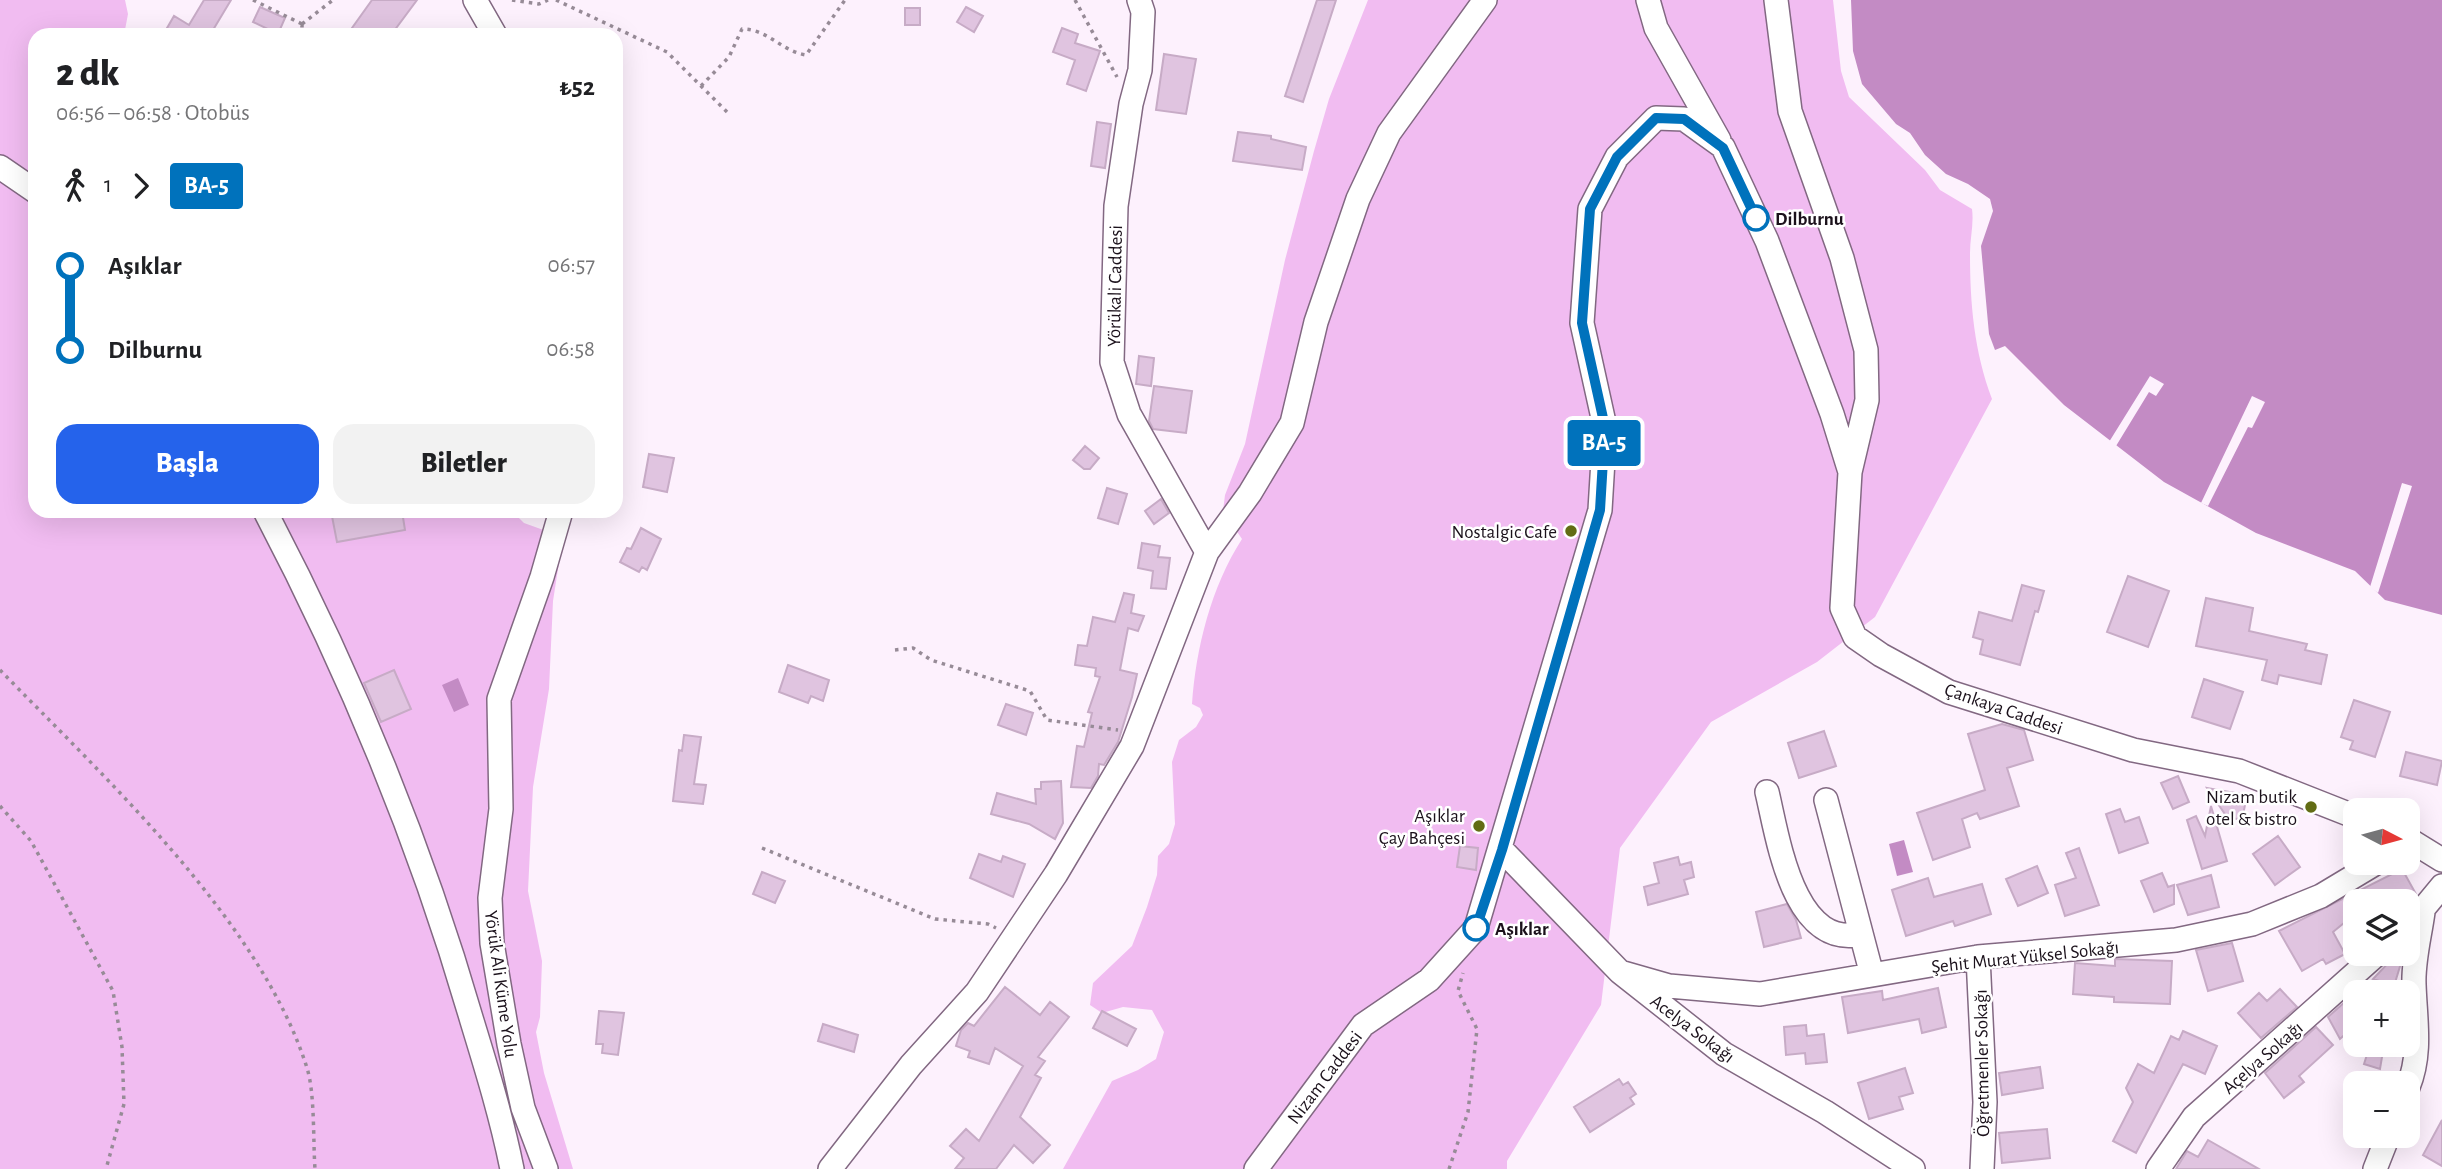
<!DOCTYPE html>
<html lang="tr">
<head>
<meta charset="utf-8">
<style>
	:root { --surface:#fff; --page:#f2f2f2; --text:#202124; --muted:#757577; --accent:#2563eb }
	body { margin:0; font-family:"Alegreya Sans",sans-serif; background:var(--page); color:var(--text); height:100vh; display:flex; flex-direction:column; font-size:26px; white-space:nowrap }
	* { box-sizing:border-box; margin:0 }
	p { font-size:23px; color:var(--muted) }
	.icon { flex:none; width:38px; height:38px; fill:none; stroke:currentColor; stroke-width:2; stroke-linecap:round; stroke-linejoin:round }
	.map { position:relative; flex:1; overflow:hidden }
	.sheet { position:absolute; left:28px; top:28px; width:595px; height:490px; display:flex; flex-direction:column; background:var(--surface); border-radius:21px; box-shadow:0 7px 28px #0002 }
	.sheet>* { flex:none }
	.badge { padding:0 14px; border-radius:5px; font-size:24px; line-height:46px }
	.needle { width:46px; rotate:96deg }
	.controls { position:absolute; left:2343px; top:798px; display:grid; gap:14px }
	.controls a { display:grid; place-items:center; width:77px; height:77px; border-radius:14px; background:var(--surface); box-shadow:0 7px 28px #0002; font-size:35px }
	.map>.badge { position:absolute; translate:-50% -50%; box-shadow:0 0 0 4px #fff }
	.legs { display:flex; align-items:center; gap:10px; height:77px; padding:0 28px; font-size:23px }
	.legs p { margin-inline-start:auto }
	.head { display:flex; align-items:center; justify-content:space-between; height:119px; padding:0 28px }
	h1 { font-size:38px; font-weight:800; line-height:52px }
	.button { display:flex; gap:14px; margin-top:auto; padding:14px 28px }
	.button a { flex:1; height:80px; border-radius:21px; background:var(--accent); color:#fff; font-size:28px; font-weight:800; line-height:80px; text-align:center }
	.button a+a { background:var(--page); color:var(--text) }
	ul { padding:0 28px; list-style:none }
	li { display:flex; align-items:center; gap:24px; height:84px; font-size:26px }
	li i { display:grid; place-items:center; width:10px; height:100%; margin:0 9px; background:currentColor }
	li i::after { content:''; width:18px; height:18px; margin:-9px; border:5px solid; border-radius:50%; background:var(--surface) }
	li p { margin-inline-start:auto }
	li:first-child i { background:linear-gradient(#0000 50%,currentColor 0) }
	li:last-child i { background:linear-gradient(currentColor 50%,#0000 0) }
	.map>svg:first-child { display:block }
	.green { fill:#f1bcf1 }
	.water { fill:#c38bc4 }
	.pier { fill:#fdf1fd }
	.building { fill:#e0c4e0; stroke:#c7abc6; stroke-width:2 }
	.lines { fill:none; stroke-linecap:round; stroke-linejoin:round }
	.minor-casing { stroke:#826882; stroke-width:26 }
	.path { stroke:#978b97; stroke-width:3.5; stroke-dasharray:3.5 5; stroke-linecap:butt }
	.minor { stroke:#fff; stroke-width:23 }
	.line-1-casing { stroke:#fff; stroke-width:16 }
	.line-1 { stroke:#0072bc; stroke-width:10 }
	.stop-1-dot { fill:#fff; stroke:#0072bc; stroke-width:3.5 }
	.poi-dot { fill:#626c14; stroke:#fff; stroke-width:2.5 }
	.labels { text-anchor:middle; stroke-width:5; stroke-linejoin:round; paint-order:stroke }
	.stop-label { font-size:19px; font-weight:bold; fill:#1b111b; stroke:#fff; text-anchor:start }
	.street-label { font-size:19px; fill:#1b111b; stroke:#fff }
	.poi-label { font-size:19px; fill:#1b111b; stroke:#fff; text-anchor:end }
</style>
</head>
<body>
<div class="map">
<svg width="2442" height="1169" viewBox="0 0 2442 1169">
	<rect width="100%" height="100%" fill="#fdf1fd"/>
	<!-- green -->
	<path class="green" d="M0 0H125L128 14 124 35H35V511H512L524 523 563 537 553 601 549 689 533 787 528 891 542 961 540 1017 536 1032 544 1073 573 1169H0Z
		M1368 0H1833L1841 71 1849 97 1925 170 1940 190 1972 209C1974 224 1970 238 1970 253 1970 304 1974 351 1992 399L1875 617 1817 662 1711 722 1620 848 1601 1005 1507 1161V1169H1063L1112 1081 1138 1070 1156 1059 1164 1032 1152 1010 1123 1007 1102 1013 1090 1005 1093 983 1132 946 1147 907 1157 875 1158 856 1169 844 1175 824 1172 762 1179 740 1196 727 1203 715 1200 708 1192 704C1196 648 1211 587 1242 539L1223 511 1225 495 1245 444 1285 260 1314 151 1329 99Z"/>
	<!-- water -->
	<path class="water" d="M1851 0H2442V615L2385 600 2355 571 2256 533 2164 482 2064 405 2005 346 1995 350 1989 334 1981 246 1993 211 1990 199 1968 184 1946 174 1925 155 1910 133 1896 124 1862 84 1853 51Z
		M458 678 469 705 454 712 442 685Z
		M1904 840 1913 872 1897 876 1889 844Z"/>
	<!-- pier -->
	<path class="pier" d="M2150 376 2164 384 2156 396 2149 392 2116 446 2109 442Z
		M2252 396 2265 402 2252 428 2248 427 2208 506 2201 503Z
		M2402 483 2412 486 2378 593 2370 587Z"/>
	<!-- building -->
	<path class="building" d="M204 0H231L210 35H163L174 16 189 25Z
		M372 0H417L391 35H347Z
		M1317 0H1336L1303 102 1285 96Z
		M260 7 285 18 278 34 253 22Z
		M966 7 983 16 974 32 957 22Z
		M905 8H920V25H905Z
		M1062 28 1078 34 1075 43 1100 51 1086 91 1067 84 1075 60 1053 52Z
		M1164 54 1196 59 1186 114 1156 110Z
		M1097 122 1111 124 1105 168 1091 166Z
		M1238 132 1271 136V139L1306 147 1302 170 1233 161Z
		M1139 356 1154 358 1151 386 1136 384Z
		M1154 386 1192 391 1186 433 1153 429 1149 421Z
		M1085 446 1099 458 1090 469H1084L1073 460Z
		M649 454 674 458 667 492 643 487Z
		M1107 488 1127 494 1118 524 1098 518Z
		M1161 499 1169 513 1154 524 1145 511Z
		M331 511H402L405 530 337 542Z
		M641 528 661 539 647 570 642 567 639 572 620 562 627 548 631 549Z
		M1142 543 1160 546 1158 557 1170 558 1166 589 1151 588 1153 571 1138 568Z
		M2128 576 2169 591 2148 647 2107 632Z
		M2022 585 2044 591 2038 612 2035 611 2020 665 1980 654 1983 640 1973 637 1979 612 2012 621Z
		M1124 593 1134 595 1131 613 1144 616 1138 631 1128 628 1120 670 1137 674 1132 697 1118 742 1104 765 1099 764 1098 776 1091 788 1071 787 1077 746 1084 747 1092 713 1088 712 1100 677 1095 676 1096 668 1075 665 1078 645 1087 646 1093 617 1115 622Z
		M2206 598 2253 608 2249 631 2307 644 2305 650 2327 655 2321 684 2279 675 2277 684 2262 680 2267 660 2196 646Z
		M788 665 829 680 823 701 811 696 808 703 779 692Z
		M394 670 411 709 381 722 364 683Z
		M2204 679 2243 692 2230 729 2192 717Z
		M2354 700 2390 712 2375 757 2350 749 2353 741 2341 737Z
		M1006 704 1033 713 1026 735 998 725Z
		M2002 724 2024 730 2033 760 2007 768 2019 806 1980 819 1977 813 1962 819 1970 847 1933 860 1917 813 1985 790 1968 734Z
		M1824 731 1836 766 1799 778 1788 743Z
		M684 735 701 737 694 784 706 785 703 804 673 801 679 750 682 751Z
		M2406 752 2442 761 2437 785 2400 776Z
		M2178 776 2189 802 2173 809 2161 783Z
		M1061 781 1063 823 1055 839 1029 824 991 814 997 793 1036 804 1035 789H1041V782Z
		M2207 788 2247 795 2242 820 2227 817Z
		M2211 806 2227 861 2202 869 2187 820 2196 816 2205 836Z
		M2120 809 2125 822 2139 817 2148 843 2119 853 2106 814Z
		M2278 836 2300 867 2275 885 2253 854Z
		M1460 846 1478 848 1476 870 1457 867Z
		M2079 848 2099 905 2065 916 2055 885 2076 878 2066 853Z
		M979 854 1001 862 1003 856 1025 864 1013 897 970 878Z
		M1678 857 1680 865 1691 862 1694 877 1684 880 1688 894 1648 905 1644 887 1659 883 1654 863Z
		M2037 866 2048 893 2018 906 2006 879Z
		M2402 869 2416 894 2403 901H2356V913L2333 932 2345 954 2326 964 2323 959 2302 971 2279 931Z
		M762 872 785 881 775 903 753 894Z
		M2162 873 2168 887 2174 885V904L2154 912 2141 881Z
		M2211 875 2219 907 2188 915 2177 885Z
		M1928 878 1934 897 1982 884 1991 914 1955 926 1953 921 1906 936 1892 890Z
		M1787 904 1796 920 1801 938 1764 947 1756 912Z
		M2232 943 2243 981 2208 991 2196 950Z
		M2115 959 2172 961 2170 1004 2114 1002V997L2073 994 2075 963 2115 966Z
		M2390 961 2401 963 2394 986 2373 979Z
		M1005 987 1040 1015 1050 1002 1069 1017 1038 1057 1045 1061 1035 1075 1041 1078 1020 1117 1050 1145 1033 1163 1014 1145 996 1169H955L964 1158 950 1146 966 1129 979 1141 1023 1066 995 1048 989 1064 968 1057 970 1051 956 1046 961 1030 968 1023 974 1026Z
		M1938 988 1946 1027 1922 1033 1919 1019 1848 1033 1842 997 1882 991 1883 1000Z
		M2280 989 2297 1007 2261 1038 2238 1013 2259 993 2267 1001Z
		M2356 992 2351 1029 2340 1039 2328 1017Z
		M599 1011 624 1013 618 1055 602 1053 603 1044H596Z
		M1102 1011 1136 1029 1127 1046 1093 1028Z
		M823 1024 858 1035 854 1052 818 1041Z
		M1806 1025 1807 1036 1824 1034 1827 1062 1806 1064 1805 1053 1786 1055 1784 1027Z
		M2316 1027 2333 1045 2299 1076 2304 1082 2284 1098 2265 1073Z
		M2183 1031 2217 1046 2205 1074 2183 1064 2136 1153 2113 1141 2133 1102 2126 1088 2138 1064 2154 1073 2171 1036 2179 1040Z
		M2370 1045H2384L2380 1069 2364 1064Z
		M2040 1067 2043 1088 2002 1095 1999 1073Z
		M1905 1068 1913 1093 1899 1097 1903 1109 1869 1119 1858 1083Z
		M1619 1079 1623 1085 1628 1082 1636 1094 1630 1098 1634 1104 1590 1132 1574 1107Z
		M2442 1120V1166L2423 1155Z
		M2047 1129 2050 1158 2002 1163 1999 1133Z
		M2208 1140 2259 1169H2176L2187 1151 2198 1157Z"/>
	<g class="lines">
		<!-- minor casing -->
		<g class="minor-casing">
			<path id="minor" d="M475 0 495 35
				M1139 0 1143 12 1140 70 1131 104 1116 206 1112 362 1129 414 1207 552
				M1648 0 1656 28 1719 140
				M1776 0 1790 111 1842 258 1866 350 1867 400 1850 472
				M0 167 35 191
				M265 511C350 673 421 845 472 1021 487 1070 502 1119 512 1169
				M1767 792C1778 838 1793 949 1861 934
				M1826 800 1872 975
				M2408 839 2442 860
				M1502 850 1620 972 1724 1054 1825 1112 1913 1169
				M2413 921 2442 886
				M1978 957 1985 1102 1982 1169
				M1620 972 1669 986 1760 994 1978 957 2176 940 2252 924 2321 896 2376 863
				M2408 1087C2422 1053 2415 1019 2414 984 2413 961 2420 935 2423 912
				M546 1169 523 1108 509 1044 492 943 490 898 501 809 499 699 542 577 561 511
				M830 1169 911 1065 977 992 1056 874 1132 746 1207 552 1250 493 1292 423 1316 322 1358 199 1389 133 1485 0
				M1256 1169 1363 1025 1429 980 1476 928 1600 510 1605 427 1582 323 1590 209 1617 157 1656 118 1684 119 1723 147 1767 241 1832 414 1850 472 1842 608 1855 637 1881 655 1949 692 2133 750 2239 771 2356 817
				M2158 1169 2194 1117 2377 954
				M2375 1169 2388 1136"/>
		</g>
		<!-- path -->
		<path class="path" d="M253 0 302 24
			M512 0 539 4 548 0
			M556 0 667 52 727 112
			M1075 0 1117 77
			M302 24 333 0
			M302 24V35
			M701 86 729 57 742 29C768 29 781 51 806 55L845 0
			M895 650 913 648 931 660 1030 691 1047 720 1118 730
			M0 670C106 779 261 922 307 1068 315 1093 313 1142 315 1169
			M0 806 31 841 113 991 122 1047 124 1104 106 1169
			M762 848 935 919 988 924 996 928
			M1449 1169 1468 1112 1477 1029 1458 991 1463 973"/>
		<!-- minor -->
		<use href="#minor" class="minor"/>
	</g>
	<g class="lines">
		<!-- line-1 casing -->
		<g class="line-1-casing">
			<path id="line-1" d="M1476 928 1502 850 1600 510 1605 427 1582 323 1590 209 1617 157 1656 118 1684 119 1723 148 1756 218"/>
		</g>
		<!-- line-1 -->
		<use href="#line-1" class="line-1"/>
	</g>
	<!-- markers -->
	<g class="stop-1-dot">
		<circle cx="1756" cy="218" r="12"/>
		<circle cx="1476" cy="928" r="12"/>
	</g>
	<g class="poi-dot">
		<circle cx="1571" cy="531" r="7"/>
		<circle cx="2311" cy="807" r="7"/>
		<circle cx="1479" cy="826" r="7"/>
	</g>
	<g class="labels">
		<!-- stop labels -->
		<g class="stop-label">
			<text x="1775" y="225">Dilburnu</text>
			<text x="1495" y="935">Aşıklar</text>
		</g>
		<!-- street labels -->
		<g class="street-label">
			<text transform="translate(1114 286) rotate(-89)" y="7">Yörükali Caddesi</text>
			<text transform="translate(2004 708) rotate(19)" y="7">Çankaya Caddesi</text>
			<text transform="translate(2025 956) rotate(-6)" y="7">Şehit Murat Yüksel Sokağı</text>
			<text transform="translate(502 984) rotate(82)" y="7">Yörük Ali Küme Yolu</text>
			<text transform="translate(1693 1028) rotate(37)" y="7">Acelya Sokağı</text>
			<text transform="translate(2262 1057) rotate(-41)" y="7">Açelya Sokağı</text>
			<text transform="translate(1981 1063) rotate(-91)" y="7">Öğretmenler Sokağı</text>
			<text transform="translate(1324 1077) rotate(-53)" y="7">Nizam Caddesi</text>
		</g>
		<!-- poi labels -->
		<g class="poi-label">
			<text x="1557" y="538">Nostalgic Cafe</text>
			<text x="2297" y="803">Nizam butik<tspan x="2297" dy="22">otel &amp; bistro</tspan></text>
			<text x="1465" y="822">Aşıklar<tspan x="1465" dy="22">Çay Bahçesi</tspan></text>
		</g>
	</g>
</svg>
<div class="controls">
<a><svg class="needle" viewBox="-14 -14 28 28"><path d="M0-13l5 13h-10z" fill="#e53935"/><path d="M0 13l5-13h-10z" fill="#757577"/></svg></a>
<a><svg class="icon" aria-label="layers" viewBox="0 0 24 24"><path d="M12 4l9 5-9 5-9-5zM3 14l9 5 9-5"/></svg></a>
<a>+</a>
<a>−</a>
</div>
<b class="badge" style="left:1604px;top:443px;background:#0072bc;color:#fff">BA-5</b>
<section class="sheet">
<div class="head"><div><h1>2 dk</h1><p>06:56 – 06:58 · Otobüs</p></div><b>₺52</b></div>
<div class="legs"><svg class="icon" aria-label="walk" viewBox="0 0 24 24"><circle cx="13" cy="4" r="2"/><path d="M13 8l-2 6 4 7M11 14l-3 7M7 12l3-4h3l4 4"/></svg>1<svg class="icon" aria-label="forward" viewBox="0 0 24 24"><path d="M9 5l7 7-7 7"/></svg><b class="badge" style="background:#0072bc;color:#fff">BA-5</b></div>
<ul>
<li><i style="color:#0072bc"></i><b>Aşıklar</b><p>06:57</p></li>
<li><i style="color:#0072bc"></i><b>Dilburnu</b><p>06:58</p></li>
</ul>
<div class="button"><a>Başla</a><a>Biletler</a></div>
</section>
</div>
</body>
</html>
